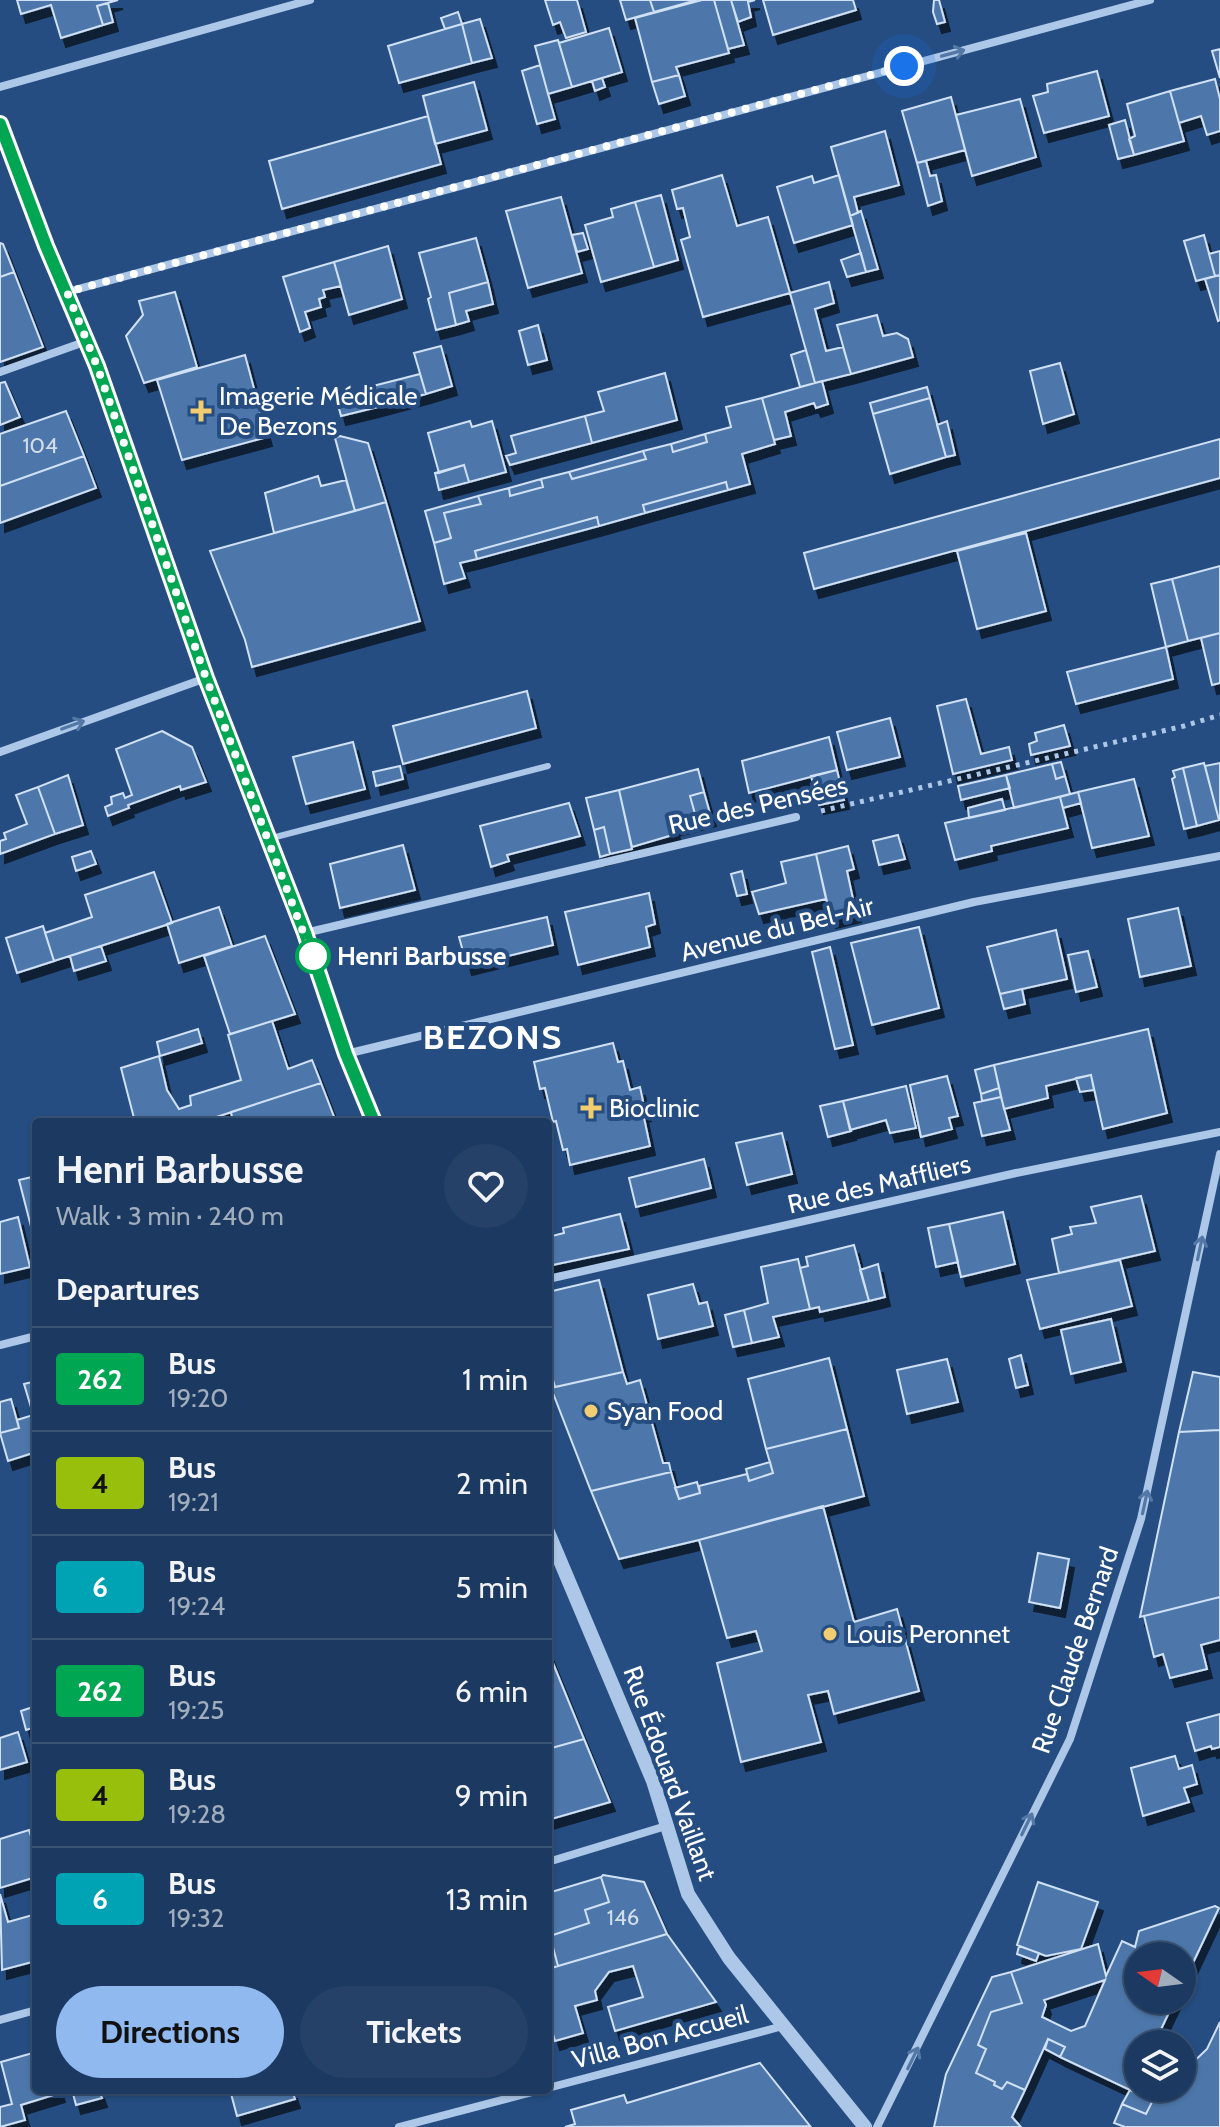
<!DOCTYPE html>
<html lang="en">
<head>
<meta charset="utf-8">
<style>
	:root { --surface:#1c3a61; --page:#254167; --text:#f1f3f6; --muted:#a0adbd; --line:#3a5476; --accent:#90b9f0 }
	body { margin:0; font-family:Cabin,sans-serif; background:var(--page); color:var(--text); height:100vh; display:flex; flex-direction:column; font-size:30px; white-space:nowrap }
	* { box-sizing:border-box; margin:0 }
	p { font-size:26px; color:var(--muted) }
	.icon { flex:none; width:44px; height:44px; fill:none; stroke:currentColor; stroke-width:2; stroke-linecap:round; stroke-linejoin:round }
	.map { position:relative; flex:1; overflow:hidden }
	.sheet { position:absolute; left:32px; top:1118px; width:520px; height:976px; display:flex; flex-direction:column; background:var(--surface); border-radius:8px; box-shadow:0 2px 6px #0004,0 0 0 2px var(--line) }
	.sheet>* { flex:none }
	.badge { padding:0 16px; border-radius:6px; font-size:28px; line-height:52px }
	.needle { width:52px; rotate:284deg }
	.controls { position:absolute; left:1124px; top:1942px; display:grid; gap:16px }
	.controls a { display:grid; place-items:center; width:72px; height:72px; border-radius:50%; background:var(--surface); box-shadow:0 2px 6px #0004,0 0 0 2px var(--line); font-size:40px }
	.you { position:absolute; width:40px; height:40px; margin:-20px; border:6px solid #fff; border-radius:50%; background:#1a73e8; box-shadow:0 0 0 12px #1a73e833 }
	.map>.badge { position:absolute; translate:-50% -50%; box-shadow:0 0 0 4px #fff }
	h2 { padding:0 24px; font-size:30px; line-height:72px }
	.round { display:grid; place-items:center; flex:none; width:84px; height:84px; border-radius:42px; background:var(--page) }
	.head { display:flex; align-items:center; justify-content:space-between; height:136px; padding:0 24px }
	h1 { font-size:38px; font-weight:800; line-height:60px }
	.primary-button { display:flex; gap:16px; margin-top:auto; padding:16px 24px }
	.primary-button a { flex:1; height:92px; border-radius:48px; background:var(--accent); color:#111; font-size:32px; font-weight:800; line-height:92px; text-align:center }
	.primary-button a+a { background:var(--page); color:var(--text) }
	ul { padding:0; list-style:none }
	li { display:flex; align-items:center; gap:24px; height:104px; padding:0 24px; border-top:2px solid var(--line) }
	li div { flex:1 }
	li b { display:block; font-size:30px }
	li em { font-style:normal }
	li .badge { min-width:88px; font-weight:700; text-align:center }
	.map>svg:first-child { display:block }
	.building { fill:#4d77aa; stroke:#d0e1f5; stroke-width:2; fill-rule:evenodd; filter:url(#shadow) }
	.lines { fill:none; stroke-linecap:round; stroke-linejoin:round }
	.path { stroke:#acc7e7; stroke-width:5; stroke-dasharray:4 6; stroke-linecap:butt }
	.service { stroke:#acc7e7; stroke-width:6 }
	.minor { stroke:#acc7e7; stroke-width:8 }
	.tertiary { stroke:#acc7e7; stroke-width:14 }
	.oneway { stroke:#5478a5 }
	.line-casing { stroke:#fff; stroke-width:18 }
	.line { stroke:#00a651; stroke-width:12 }
	.walk { stroke:#fff; stroke-width:8; stroke-dasharray:0 14.4 }
	.poi-dot { fill:#f1cc71; stroke:#254d81; stroke-width:3 }
	.stop-dot { fill:#fff; stroke:#00a651; stroke-width:4 }
	.labels { text-anchor:middle; stroke-width:8; stroke-linejoin:round; paint-order:stroke }
	.number-label { font-size:22px; fill:#d2ddea }
	.poi-label { font-size:26px; fill:#fff; stroke:#254d81; text-anchor:start }
	.street-label { font-size:26px; fill:#fff; stroke:#254d81 }
	.stop-label { font-size:26px; font-weight:bold; fill:#fff; stroke:#254d81; text-anchor:start }
	.district-label { font-size:34px; font-weight:bold; letter-spacing:2px; fill:#fff; stroke:#254d81 }
</style>
</head>
<body>
<div class="map">
<svg width="1220" height="2127" viewBox="0 0 1220 2127">
	<defs>
		<filter id="shadow"><feDropShadow dx="5" dy="9" stdDeviation="0" flood-color="#0009"/></filter>
	</defs>
	<rect width="100%" height="100%" fill="#254d81"/>
	<!-- building -->
	<path class="building" d="M17 0H118L97 6 103 25 61 38 51 5 21 14Z
		M545 0H577L586 32 566 38 560 22 553 25Z
		M620 0H650L654 12 626 20Z
		M650 0H697L654 12Z
		M702 0H714L729 53 676 67 679 75 652 82 635 18Z
		M714 0H731L744 45 728 49Z
		M731 0H755L748 2 751 17 738 22Z
		M763 0H853L856 10 773 35Z
		M934 0H939L945 22 937 24 933 12Z
		M108 3 113 22 103 25 97 6Z
		M458 12 462 24 445 29 441 18Z
		M480 19 492 58 472 63 462 24Z
		M462 24 472 63 399 83 388 46Z
		M609 28 622 72 572 87 559 43Z
		M558 40 572 87 548 94 535 46Z
		M1220 49V78L1212 51Z
		M540 65 555 119 537 124 522 71Z
		M1097 71 1109 116 1044 133 1033 96 1048 92 1047 84Z
		M679 75 685 96 659 104 652 82Z
		M602 78 605 87 595 91 592 81Z
		M1215 79 1220 99V131L1207 135 1201 116 1179 123 1170 91Z
		M474 82 487 130 435 144 423 96Z
		M1170 91 1184 141 1134 155 1129 139 1135 136 1127 104Z
		M951 97 965 150 917 163 902 111Z
		M1020 99 1036 157 972 176 956 115Z
		M428 116 441 164 282 209 269 161Z
		M1125 120 1134 155 1118 159 1109 125Z
		M885 131 899 185 854 197 858 213 850 216 831 147Z
		M926 161 930 176 936 175 942 201 928 206 917 163Z
		M722 175 737 226 768 217 790 293 703 317 681 240 690 237 683 208 677 209 672 190Z
		M839 175 853 225 794 243 777 187 812 176 814 183Z
		M661 195 678 260 654 267 635 202Z
		M561 197 582 273 528 288 506 211Z
		M635 202 654 267 601 282 585 225 613 217 611 209Z
		M861 211 878 269 866 272 850 216Z
		M583 233 588 249 577 252 572 235Z
		M1204 235 1215 276 1196 281 1184 241Z
		M476 238 488 282 449 293 456 325 436 330 428 299 431 297 419 253Z
		M0 243 3 244 14 272 0 277Z
		M388 246 402 299 349 315 334 262Z
		M1220 251V275L1215 276 1209 254Z
		M861 253 866 272 847 277 841 260Z
		M334 262 341 286 323 290 325 297 319 299 321 307 305 312 310 328 300 332 283 277Z
		M14 272 43 347 0 362V277Z
		M1220 275V320L1218 321 1205 279Z
		M488 282 493 304 466 311 469 321 456 325 449 293Z
		M829 282 834 303 815 309 826 351 843 347 851 374 815 383 790 293Z
		M175 292 197 367 144 383 126 336 143 315 139 301Z
		M877 315 883 336 897 333 908 339 913 357 851 374 837 325Z
		M538 325 547 360 528 365 519 331Z
		M441 346 452 386 426 394 414 353Z
		M806 350 815 383 800 387 791 355Z
		M245 355 267 437 182 460 157 380Z
		M1060 363 1074 414 1043 424 1030 371Z
		M665 373 677 420 592 443 585 416 604 411 598 392Z
		M420 374 426 394 374 408 369 387Z
		M822 381 828 404 816 408 814 403 785 412 791 436 774 440 762 398Z
		M5 382 20 417 0 425V383Z
		M927 387 930 398 873 414 870 403Z
		M370 392 374 408 341 416 337 401Z
		M762 398 775 444 742 454 750 484 728 490 726 482 643 505 645 513 599 526 597 517 475 551 477 559 460 563 465 578 444 584 434 543 451 538 444 513 481 504 478 496 509 488 510 496 543 487 541 479 569 472 572 479 646 459 643 451 671 444 673 452 707 442 705 434 731 427 726 407Z
		M930 398 946 457 890 474 873 414Z
		M66 411 84 456 0 486V434Z
		M585 416 592 443 510 465 506 456 516 453 511 436Z
		M470 421 472 427 492 421 506 472 469 482 464 465 439 473 428 433Z
		M947 421 955 455 946 457 937 425Z
		M705 434 707 442 673 452 671 444Z
		M340 436 368 443 386 502 355 511 335 438Z
		M1220 439V478L814 589 804 553Z
		M643 451 646 459 572 479 569 472Z
		M84 456 96 488 0 523V486Z
		M464 465 469 482 439 490 435 473Z
		M318 476 321 486 346 480 355 511 274 533 265 493Z
		M541 479 543 487 510 496 509 488Z
		M726 482 728 490 645 513 643 505Z
		M478 496 481 504 444 513 451 538 434 543 425 511Z
		M386 502 420 621 252 667 245 640 210 551Z
		M597 517 599 526 477 559 475 551Z
		M1026 533 1046 611 977 629 957 551Z
		M1220 566V633L1188 641 1172 579Z
		M1172 579 1188 641 1166 647 1151 584Z
		M1220 633V683L1212 685 1201 638Z
		M1166 647 1173 679 1076 704 1067 672Z
		M527 691 536 728 403 764 393 726Z
		M966 699 981 754 1009 747 1012 760 953 774 937 706Z
		M890 718 900 757 847 770 837 732Z
		M1064 725 1070 746 1031 755 1029 744 1037 741 1035 733Z
		M162 731 192 747 206 782 181 790 180 786 128 805 129 808 108 816 105 807 112 804 111 797 123 793 125 798 132 795 116 749Z
		M829 737 837 770 749 793 742 761Z
		M353 742 365 789 306 804 293 757Z
		M1061 762 1065 776 1056 779 1052 764Z
		M1204 763 1219 820 1197 826 1183 768Z
		M1220 763V820H1219L1205 766Z
		M1052 764 1056 779 1065 776 1070 794 1014 808 1006 775Z
		M400 766 403 779 376 786 373 772Z
		M1183 768 1197 826 1184 829 1172 779 1175 777 1173 771Z
		M698 769 704 792 690 796 697 821 674 827 676 834 632 847 619 790Z
		M837 770 844 800 819 805 811 776Z
		M68 775 83 825 55 834 38 787Z
		M1006 775 1010 788 961 800 958 786Z
		M1134 779 1149 836 1092 848 1078 792Z
		M38 787 55 834 0 854V841L6 839 4 833 27 824 16 795Z
		M619 790 632 849 610 854 604 827 594 830 586 798Z
		M704 792 711 817 697 821 690 796Z
		M1078 792 1081 803 1063 808 1060 797Z
		M1060 797 1068 828 991 846 992 851 955 860 945 823Z
		M1002 799 1005 810 969 818 968 808Z
		M569 803 580 836 507 855 509 861 491 867 480 826Z
		M604 827 610 854 600 857 594 830Z
		M898 835 905 859 879 865 873 841Z
		M403 845 415 890 340 908 330 864Z
		M848 846 854 869 847 871 856 913 831 919 816 854Z
		M91 851 96 864 76 871 72 857Z
		M816 854 826 899 759 914 752 892 786 883 781 862Z
		M742 871 747 894 737 896 731 874Z
		M154 872 172 923 54 961 45 933 92 917 85 895Z
		M649 893 655 924 646 927 650 947 578 965 565 912Z
		M219 907 232 946 179 963 167 924Z
		M1178 908 1191 966 1140 977 1128 919Z
		M547 917 553 945 467 966 459 937Z
		M43 926 54 961 17 973 6 938Z
		M919 927 939 1008 872 1025 851 943Z
		M1056 930 1067 979 1000 994 987 947Z
		M265 936 295 1014 230 1034 204 956Z
		M101 946 106 961 74 971 70 956Z
		M830 947 853 1045 835 1049 812 952Z
		M1088 951 1097 987 1076 992 1068 955Z
		M1022 989 1025 1004 1004 1009 1000 994Z
		M272 1021 288 1069 312 1060 321 1083 201 1122H135L121 1068 159 1056 167 1090 179 1109 191 1105 190 1096 241 1080 228 1035Z
		M198 1029 202 1043 160 1056 157 1042Z
		M1148 1029 1167 1113 1103 1129 1091 1075 1046 1086 1048 1098 1004 1109 994 1065Z
		M613 1043 618 1062 623 1061 630 1090 640 1087 643 1101 638 1103 639 1106 644 1105 646 1112 643 1113 650 1146 570 1165 567 1149 563 1150 556 1121 553 1122 545 1088 540 1089 534 1062Z
		M994 1065 999 1088 981 1094 975 1070Z
		M1091 1075 1094 1090 1080 1092 1076 1078Z
		M947 1076 958 1116 949 1118 952 1129 921 1137 910 1085Z
		M321 1083 336 1122H233L231 1112Z
		M906 1086 916 1128 890 1133 886 1120 850 1130 843 1101Z
		M999 1088 1001 1097 982 1101 981 1094Z
		M1001 1097 1010 1130 982 1136 974 1103Z
		M843 1101 851 1131 828 1137 820 1106Z
		M782 1133 792 1174 747 1185 736 1143Z
		M704 1159 711 1188 636 1207 629 1178Z
		M36 1176V1246L19 1180Z
		M1141 1196 1155 1251 1059 1273 1052 1239 1072 1234 1070 1227 1096 1223 1091 1207Z
		M1003 1212 1015 1264 961 1277 949 1224Z
		M620 1214 629 1249 548 1266V1237L564 1233 563 1228Z
		M18 1217 30 1267 0 1274V1222Z
		M949 1224 958 1262 936 1267 928 1228Z
		M854 1245 869 1301 820 1312 819 1307 810 1309 800 1268 808 1266 806 1257Z
		M798 1259 810 1309 773 1317 779 1337 752 1343 744 1310 768 1303 761 1267Z
		M1120 1260 1132 1306 1040 1329 1027 1280Z
		M878 1264 885 1297 869 1301 860 1270Z
		M599 1280 623 1372 555 1387 548 1362V1292Z
		M693 1284 699 1304 707 1302 713 1326 658 1339 648 1295Z
		M744 1310 752 1343 733 1347 725 1315Z
		M1111 1319 1121 1362 1071 1374 1061 1330Z
		M1021 1355 1028 1385 1016 1388 1009 1359Z
		M829 1358 847 1429 766 1449 748 1379Z
		M947 1359 958 1402 907 1414 897 1370Z
		M623 1372 627 1384 640 1380 663 1463H669L671 1472 591 1491 551 1388Z
		M1193 1372 1220 1377V1430L1179 1432Z
		M36 1381V1424L24 1384Z
		M11 1399 19 1428 0 1433V1402Z
		M33 1415 36 1452 8 1461 0 1433 19 1428 17 1420Z
		M847 1429 864 1496 699 1540 619 1559 591 1491 671 1472 679 1499 700 1493 699 1486 747 1474 749 1481 773 1473 766 1449Z
		M1220 1430V1597L1140 1617 1179 1432Z
		M770 1462 773 1473 749 1481 746 1469Z
		M697 1482 700 1493 679 1499 675 1488Z
		M823 1506 854 1622 897 1609 919 1691 834 1714 828 1691 808 1695 821 1742 741 1762 717 1663 762 1651 756 1631 727 1638 699 1540Z
		M1038 1553 1069 1559 1060 1608 1029 1602Z
		M1220 1597V1640L1201 1645 1207 1669 1170 1678 1163 1654 1154 1657 1144 1616Z
		M548 1651 584 1739 548 1749Z
		M36 1706V1727L26 1730 21 1711Z
		M1220 1714V1747L1212 1749 1211 1746 1195 1751 1187 1723Z
		M18 1732 27 1762 0 1770V1738Z
		M584 1739 610 1802 548 1820V1749Z
		M1175 1756 1179 1769 1192 1765 1197 1784 1184 1788 1189 1802 1143 1816 1131 1768Z
		M29 1830 36 1853V1877L0 1888V1839Z
		M603 1875 644 1882 667 1934 558 1966 550 1936 589 1923 585 1910 609 1902 601 1877Z
		M601 1877 609 1902 585 1910 589 1923 550 1936 558 1966 548 1969V1893Z
		M1038 1882 1098 1902 1081 1949 1046 1956 1017 1945Z
		M0 1894 8 1922 36 1914V1961L2 1970Z
		M1215 1906 1219 1908 1182 1986V1956H1138V2000H1175L1154 2044H1138V2078L1132 2091 1060 2057 1065 2047 1048 2039 1025 2090 1007 2082 1002 2089 994 2085 995 2082 976 2073 986 2049 978 2045 991 2012 1022 2003 1011 1972 1098 1944 1106 1976 1122 1941 1135 1947 1139 1931ZM1105 1980 1085 2026 1071 2031 1042 2017 1046 2005 1044 2000Z
		M667 1934 716 2002 615 2031 608 2007 643 1997 633 1966 609 1972 595 1991 597 2000 575 2006 583 2033 555 2041 548 2016V1969Z
		M1019 1946 1039 1953 1036 1961 1017 1954Z
		M1011 1972 1022 2003 991 2012 978 2045 986 2049 976 2073 995 2082 994 2085 1002 2089 1007 2082 1025 2090 1012 2117 1021 2127H934L946 2074 992 1977Z
		M1220 2022V2127H1125L1114 2123 1122 2104 1146 2114 1153 2100 1166 2088H1182V2073L1207 2049Z
		M1048 2039 1065 2047 1060 2057 1045 2049Z
		M36 2052V2090H59L60 2093 21 2105 25 2120 0 2127V2107L12 2104 1 2062Z
		M760 2063 810 2126 565 2127 575 2124 571 2110 624 2095 627 2103Z
		M72 2090H99L102 2098 76 2105Z
		M230 2090H292L295 2099 237 2116Z
		M1130 2090 1153 2100 1146 2114 1122 2104Z"/>
	<g class="lines">
		<!-- path -->
		<path class="path" d="M821 811 1184 726 1220 715"/>
		<!-- service -->
		<path class="service" d="M268 839 548 766"/>
		<!-- minor -->
		<path class="minor" d="M0 87 310 0
			M67 292 1150 0
			M0 372 87 341
			M0 752 206 678
			M305 933 796 817
			M346 1054 974 902 1220 856
			M548 1279 1016 1173 1220 1132
			M0 1345 36 1336
			M548 1862 666 1826
			M0 2020 36 2010
			M548 2088 783 2026
			M399 2127 540 2090
			M877 2127 1070 1739 1141 1519 1220 1154"/>
		<!-- tertiary -->
		<path class="tertiary" d="M0 124 46 246 97 366 206 678 305 933 346 1054 374 1122
			M548 1532 653 1781 688 1894 729 1958 865 2127"/>
	</g>
	<!-- one-way arrows -->
	<defs><path id="oneway-shaft" d="M-6 0H5M1.5-3L5.5 0L1.5 3" fill="none" stroke-width="1.6" stroke-linecap="round" stroke-linejoin="round" transform="scale(2)"/></defs>
	<g class="oneway">
		<use href="#oneway-shaft" transform="translate(953 53) rotate(-15)"/>
		<use href="#oneway-shaft" transform="translate(73 725) rotate(-20)"/>
		<use href="#oneway-shaft" transform="translate(1200 1248) rotate(-78)"/>
		<use href="#oneway-shaft" transform="translate(1145 1502) rotate(-78)"/>
		<use href="#oneway-shaft" transform="translate(1027 1824) rotate(-64)"/>
		<use href="#oneway-shaft" transform="translate(913 2058) rotate(-64)"/>
	</g>
	<g class="lines">
		<!-- line casing -->
		<g class="line-casing">
			<path id="line" d="M0 124 46 246 97 366 206 678 305 933 346 1054 374 1122"/>
		</g>
		<!-- line -->
		<use href="#line" class="line"/>
		<!-- walk -->
		<path class="walk" d="M313 956 315 963 206 678 97 366 67 292 904 66"/>
	</g>
	<!-- markers -->
	<g class="poi-dot">
		<path d="M197 399h8v8h8v8h-8v8h-8v-8h-8v-8h8z"/>
		<path d="M587 1096h8v8h8v8h-8v8h-8v-8h-8v-8h8z"/>
		<circle cx="591" cy="1411" r="8"/>
		<circle cx="830" cy="1634" r="8"/>
	</g>
	<circle class="stop-dot" cx="313" cy="956" r="16"/>
	<g class="labels">
		<!-- number labels -->
		<g class="number-label">
			<text x="40" y="453">104</text>
			<text x="623" y="1925">146</text>
		</g>
		<!-- poi labels -->
		<g class="poi-label">
			<text x="219" y="405">Imagerie Médicale<tspan x="219" dy="30">De Bezons</tspan></text>
			<text x="609" y="1117">Bioclinic</text>
			<text x="607" y="1420">Syan Food</text>
			<text x="846" y="1643">Louis Peronnet</text>
		</g>
		<!-- street labels -->
		<g class="street-label">
			<text transform="translate(758 805) rotate(-13)" y="9">Rue des Pensées</text>
			<text transform="translate(777 929) rotate(-14)" y="9">Avenue du Bel-Air</text>
			<text transform="translate(879 1184) rotate(-13)" y="9">Rue des Maffliers</text>
			<text transform="translate(1075 1650) rotate(-71)" y="9">Rue Claude Bernard</text>
			<text transform="translate(670 1773) rotate(70)" y="9">Rue Édouard Vaillant</text>
			<text transform="translate(660 2037) rotate(-15)" y="9">Villa Bon Accueil</text>
		</g>
		<!-- stop labels -->
		<g class="stop-label">
			<text x="337" y="965">Henri Barbusse</text>
		</g>
		<!-- district labels -->
		<g class="district-label">
			<text x="493" y="1049">BEZONS</text>
		</g>
	</g>
</svg>
<div class="controls">
<a><svg class="needle" viewBox="-14 -14 28 28"><path d="M0-13l5 13h-10z" fill="#e53935"/><path d="M0 13l5-13h-10z" fill="#a0adbd"/></svg></a>
<a><svg class="icon" aria-label="layers" viewBox="0 0 24 24"><path d="M12 4l9 5-9 5-9-5zM3 14l9 5 9-5"/></svg></a>
</div>
<div class="you" style="left:904px;top:66px"></div>
<section class="sheet">
<div class="head"><div><h1>Henri Barbusse</h1><p>Walk · 3 min · 240 m</p></div><a class="round"><svg class="icon" aria-label="heart" viewBox="0 0 24 24"><path d="M12 20l-8-8c-3-5 5-10 8-4 3-6 11-1 8 4z"/></svg></a></div>
<h2>Departures</h2>
<ul>
<li><span class="badge" style="background:#00a651;color:#fff">262</span><div><b>Bus</b><p>19:20</p></div><em>1 min</em></li>
<li><span class="badge" style="background:#97bf0c;color:#111">4</span><div><b>Bus</b><p>19:21</p></div><em>2 min</em></li>
<li><span class="badge" style="background:#00a3b4;color:#fff">6</span><div><b>Bus</b><p>19:24</p></div><em>5 min</em></li>
<li><span class="badge" style="background:#00a651;color:#fff">262</span><div><b>Bus</b><p>19:25</p></div><em>6 min</em></li>
<li><span class="badge" style="background:#97bf0c;color:#111">4</span><div><b>Bus</b><p>19:28</p></div><em>9 min</em></li>
<li><span class="badge" style="background:#00a3b4;color:#fff">6</span><div><b>Bus</b><p>19:32</p></div><em>13 min</em></li>
</ul>
<div class="primary-button"><a>Directions</a><a>Tickets</a></div>
</section>
</div>
</body>
</html>
